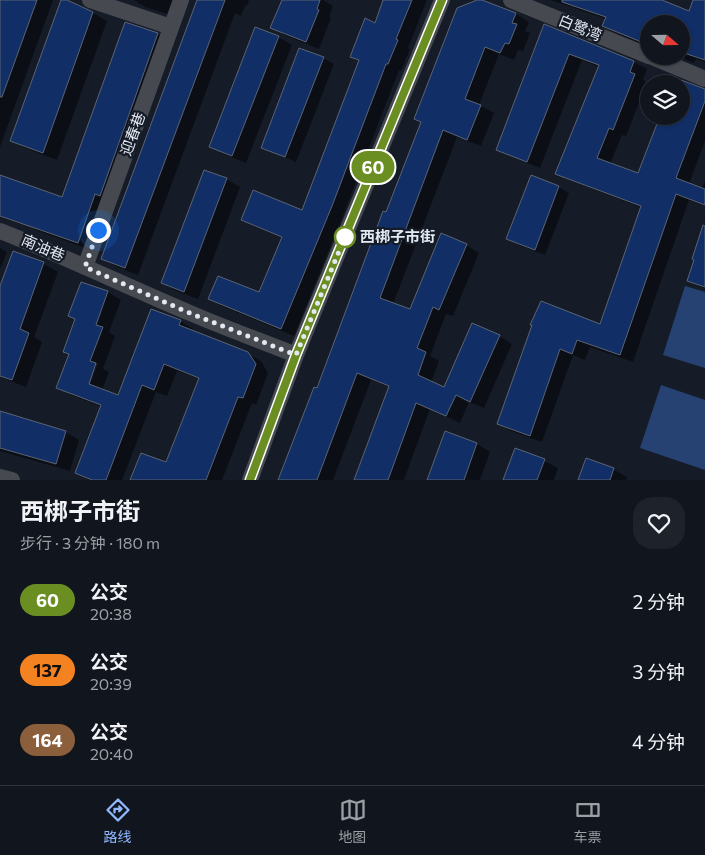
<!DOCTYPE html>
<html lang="zh">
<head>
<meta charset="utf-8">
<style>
	:root { --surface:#10151e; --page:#1e222b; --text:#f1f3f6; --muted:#9c9fa4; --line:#30343c; --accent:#90b8fd }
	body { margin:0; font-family:Commissioner,"Noto Sans SC",sans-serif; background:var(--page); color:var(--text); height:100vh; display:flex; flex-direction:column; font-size:19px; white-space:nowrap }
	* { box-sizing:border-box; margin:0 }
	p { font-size:16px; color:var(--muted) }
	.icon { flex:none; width:28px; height:28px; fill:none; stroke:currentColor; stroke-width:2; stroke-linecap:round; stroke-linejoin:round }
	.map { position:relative; height:480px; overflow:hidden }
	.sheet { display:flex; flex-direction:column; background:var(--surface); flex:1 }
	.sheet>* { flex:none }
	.badge { padding:0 10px; border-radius:16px; font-size:18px; line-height:32px }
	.needle { width:32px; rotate:110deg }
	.controls { position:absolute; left:640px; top:15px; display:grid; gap:10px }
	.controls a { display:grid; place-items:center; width:50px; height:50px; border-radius:50%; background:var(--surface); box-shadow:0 1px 4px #0004,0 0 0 1px var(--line); font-size:25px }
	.you { position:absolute; width:25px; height:25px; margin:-12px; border:4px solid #fff; border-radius:50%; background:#1a73e8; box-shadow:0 0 0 8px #1a73e833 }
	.map>.badge { position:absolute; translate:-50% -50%; box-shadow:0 0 0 2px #fff }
	.round { display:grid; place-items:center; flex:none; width:52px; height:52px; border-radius:20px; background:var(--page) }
	.head { display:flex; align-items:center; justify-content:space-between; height:85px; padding:0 20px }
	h1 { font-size:24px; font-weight:700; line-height:38px }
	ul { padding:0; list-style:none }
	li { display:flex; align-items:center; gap:15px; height:70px; padding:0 20px }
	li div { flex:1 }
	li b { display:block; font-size:19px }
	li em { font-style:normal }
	li .badge { min-width:55px; font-weight:700; text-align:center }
	.tab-bar { display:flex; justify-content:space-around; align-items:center; height:70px; border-top:1px solid var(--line); background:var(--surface); font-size:14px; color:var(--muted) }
	.tab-bar a { display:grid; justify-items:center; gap:2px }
	.tab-bar .current { color:var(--accent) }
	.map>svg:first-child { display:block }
	.green { fill:#264272 }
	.shadow { fill:#0007; fill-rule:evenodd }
	.building { fill:#112f66; stroke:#5b6473 }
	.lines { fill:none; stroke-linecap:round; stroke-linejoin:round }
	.minor { stroke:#464a50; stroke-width:16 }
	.line-casing { stroke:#fff; stroke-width:11 }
	.line { stroke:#6b8e23; stroke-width:8 }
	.walk { stroke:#e3e8f1; stroke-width:5; stroke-dasharray:0 9 }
	.stop-dot { fill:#fff; stroke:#6b8e23; stroke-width:2.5 }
	.labels { text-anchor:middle; stroke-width:4.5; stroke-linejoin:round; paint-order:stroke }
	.street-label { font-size:15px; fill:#e3e8f1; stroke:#151c28 }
	.stop-label { font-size:15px; font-weight:bold; fill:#e3e8f1; stroke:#151c28; text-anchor:start }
</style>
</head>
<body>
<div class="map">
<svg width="705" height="480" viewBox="0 0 705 480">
	<rect width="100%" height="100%" fill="#151c28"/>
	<!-- green -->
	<path class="green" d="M685 286 705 292V368L663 355Z
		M661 385 705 400V470L640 448Z"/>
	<!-- shadow -->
	<path class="shadow" d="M1 0H53L0 147V4Z
		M62 0 81 6 107 21 57 160 25 148 11 141Z
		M134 0H182L177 17 145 7Z
		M199 0H249L247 6H245L241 16 235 13 138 275 115 266 103 259Z
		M283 0H323L333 6 329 17 331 18 319 49 284 35 272 28Z
		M385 0H427L408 48 410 49 401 71 399 70 344 213 294 336 222 306 209 299 260 294 283 238 255 227 242 220 302 211 360 61 351 56 376 24Z
		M479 0 516 14 529 22 525 31 530 33 523 51 518 50 514 60 499 54 479 105 494 113 481 146 457 137 393 304 410 311 466 245 479 253 453 316 446 314 430 356 439 361 431 383 444 389 499 336 512 344 484 408 469 402 460 423 430 409 404 480H356L390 387 371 380 333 480H280L386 214Z
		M551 0H658L690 12 694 0H705V62L696 59 694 63 676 56H681V24H649V46L618 34 604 26 606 19Z
		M126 24 158 34 172 42 91 250 38 231 24 223 25 211 20 224 0 217V176L63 199Z
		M545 26 634 62 647 69 643 80 647 82 626 136 622 135 610 164 639 175 681 116V84H674L676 79 701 89H705V141L689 184 702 189 705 181V208V206L689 200 633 362 590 347 585 360 573 355 542 442 511 431 498 423 533 325 601 326 642 208 570 180 557 173 599 67 582 60 540 168 510 156 497 149Z
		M278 37 292 45 246 163 224 154 210 146Z
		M323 58 334 64 296 162 262 147Z
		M532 177 559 187 569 193 545 255 519 245 508 239Z
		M226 179 240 187 198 299 176 291 162 283Z
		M705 222V289L689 281 696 260 693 259Z
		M0 248 7 252 0 269Z
		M13 253 44 264 58 272 34 337 42 342 26 387 0 377V315Z
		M81 283 108 292 121 300 109 332 115 336 103 369 109 372 102 390 119 397 180 321 193 329 192 332 248 354 261 361 268 373 256 405 252 403 222 480H132L167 464 200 379 177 371 167 396 156 392 122 480H89L76 473 102 407 71 395 58 388 70 354 64 351 76 319ZM95 363H98L88 390 86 389Z
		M0 413 66 432 79 440 70 471 0 451Z
		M445 433 477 444 490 452 480 480H428Z
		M515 450 544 461 558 468 554 480H504Z
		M613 469 627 477 626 480H579Z"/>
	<!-- building -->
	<path class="building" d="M0 0H37L2 97H0Z
		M61 0H67L93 12 43 153 10 141Z
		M197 0H225L125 268 101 259Z
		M282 0H320L317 9 319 10 306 42 270 28Z
		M383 0H412L396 39 398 40 388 64H386L332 206 281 329 208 299 218 276 259 292 282 237 241 220 253 190 302 210 359 60 350 57 365 18 375 23Z
		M477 0H482L516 13 512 23 517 24 509 44 505 43 500 53 485 47 465 99 481 105 467 140 443 130 380 298 410 309 441 233 467 244 439 310 433 307 417 348 426 352 418 375 444 387 472 323 500 335 470 402 456 395 446 416 416 403 388 480H354L389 386 357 373 317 480H278L314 387 317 388 383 211 386 212 421 122 414 119 457 8Z
		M562 0H662L689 11 693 0H705V60L681 52V24H649V45L602 26 606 17 562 2Z
		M125 22 158 33 100 196 95 194 78 243 0 216V175L62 197Z
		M544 24 634 61 630 72 635 74 613 130 609 128 597 158 638 173 660 116H681V80L705 89V101L676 178 705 189V205L676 194 620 355 577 340 572 354 560 349 530 436 497 424 532 325H530L541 301 600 324 641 206 555 174 599 65 569 54 527 162 496 150Z
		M255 27 279 36 232 156 209 147Z
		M299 48 324 57 285 157 261 148Z
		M204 170 227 178 184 292 161 283Z
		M531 175 559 186 535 250 506 239Z
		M703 225 705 226V287L687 281 694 260 692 259Z
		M13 251 44 262 20 329 29 333 12 380 0 376V286Z
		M81 282 108 291 96 325 103 327 90 361 96 363 89 384 118 395 151 309 181 320 179 325 248 352 256 364 243 398 238 397 206 480H130L141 453 166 462 199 378 164 364 154 390 142 385 106 480H92L75 473 101 405 56 388 69 354 63 352 75 319 68 316Z
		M0 411 66 431 56 464 0 448Z
		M445 431 477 443 464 480H427Z
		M515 448 545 459 537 480H503Z
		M586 458 614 468 610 480H578Z"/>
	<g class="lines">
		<!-- minor -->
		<path class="minor" d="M90 0 171 27
			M511 0 649 56
			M650 56 705 79
			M0 231C64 256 126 286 190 313 225 328 261 341 296 355
			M85 267 181 0
			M0 477 12 480
			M250 480 296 355 442 0"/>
	</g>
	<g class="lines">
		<!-- line casing -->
		<g class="line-casing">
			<path id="line" d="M250 480 296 355 442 0"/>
		</g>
		<!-- line -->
		<use href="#line" class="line"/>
		<!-- walk -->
		<path class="walk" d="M98 230 85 267 192 314 296 355 345 237"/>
	</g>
	<!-- markers -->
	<circle class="stop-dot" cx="345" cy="237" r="10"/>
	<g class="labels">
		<!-- street labels -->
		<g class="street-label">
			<text transform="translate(580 28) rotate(22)" y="5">白鹭湾</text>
			<text transform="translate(133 134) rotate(-70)" y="5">迎春巷</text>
			<text transform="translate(43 248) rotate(23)" y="5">南油巷</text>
		</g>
		<!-- stop labels -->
		<g class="stop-label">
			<text x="360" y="242">西梆子市街</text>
		</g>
	</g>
</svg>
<div class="controls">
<a><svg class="needle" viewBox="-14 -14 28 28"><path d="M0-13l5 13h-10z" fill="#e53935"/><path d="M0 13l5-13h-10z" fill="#9c9fa4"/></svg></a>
<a><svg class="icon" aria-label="layers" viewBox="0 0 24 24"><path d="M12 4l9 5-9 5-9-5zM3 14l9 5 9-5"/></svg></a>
</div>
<div class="you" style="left:98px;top:230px"></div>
<b class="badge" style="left:373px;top:167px;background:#6b8e23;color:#fff">60</b>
</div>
<section class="sheet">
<div class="head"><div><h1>西梆子市街</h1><p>步行 · 3 分钟 · 180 m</p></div><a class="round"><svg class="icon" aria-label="heart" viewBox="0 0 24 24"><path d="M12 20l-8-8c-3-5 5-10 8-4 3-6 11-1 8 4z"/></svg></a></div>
<ul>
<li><span class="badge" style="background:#6b8e23;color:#fff">60</span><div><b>公交</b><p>20:38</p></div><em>2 分钟</em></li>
<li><span class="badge" style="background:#f58220;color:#111">137</span><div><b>公交</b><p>20:39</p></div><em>3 分钟</em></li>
<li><span class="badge" style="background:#8b5e3c;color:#fff">164</span><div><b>公交</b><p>20:40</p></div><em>4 分钟</em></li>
</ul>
</section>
<nav class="tab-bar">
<a class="current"><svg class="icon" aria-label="directions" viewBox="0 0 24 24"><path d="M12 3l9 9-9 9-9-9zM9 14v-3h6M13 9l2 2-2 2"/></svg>路线</a>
<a><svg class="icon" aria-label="map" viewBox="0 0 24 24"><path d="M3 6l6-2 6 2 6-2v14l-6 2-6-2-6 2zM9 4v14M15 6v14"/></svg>地图</a>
<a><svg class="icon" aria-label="tickets" viewBox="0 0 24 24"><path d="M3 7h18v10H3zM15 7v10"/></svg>车票</a>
</nav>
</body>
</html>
